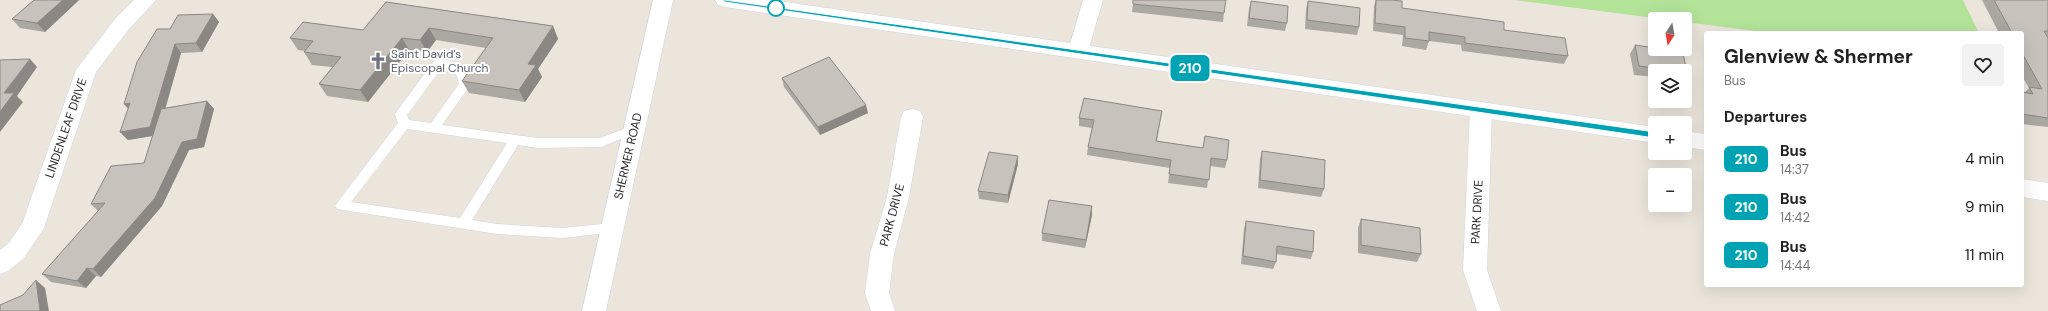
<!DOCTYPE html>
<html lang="en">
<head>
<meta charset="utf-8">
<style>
	:root { --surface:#fff; --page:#f2f2f2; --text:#222; --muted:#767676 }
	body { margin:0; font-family:"DM Sans",sans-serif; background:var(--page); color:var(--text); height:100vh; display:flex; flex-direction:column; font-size:15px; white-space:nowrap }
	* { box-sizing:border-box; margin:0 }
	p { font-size:13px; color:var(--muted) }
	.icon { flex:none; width:22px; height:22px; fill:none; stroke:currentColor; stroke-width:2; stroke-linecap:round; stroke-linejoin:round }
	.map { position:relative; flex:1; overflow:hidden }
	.panel { position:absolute; left:1704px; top:31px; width:320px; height:256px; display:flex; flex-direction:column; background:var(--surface); border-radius:4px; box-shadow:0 4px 16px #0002 }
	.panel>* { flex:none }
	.badge { padding:0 8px; border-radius:6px; font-size:14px; line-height:26px }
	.needle { width:26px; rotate:191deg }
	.controls { position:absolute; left:1648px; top:12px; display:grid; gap:8px }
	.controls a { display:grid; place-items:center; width:44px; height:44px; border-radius:4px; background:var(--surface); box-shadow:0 4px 16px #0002; font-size:20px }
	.map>.badge { position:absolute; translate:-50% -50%; box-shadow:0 0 0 2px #fff }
	h2 { padding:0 20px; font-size:15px; line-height:36px }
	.round { display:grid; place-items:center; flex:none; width:42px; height:42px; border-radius:4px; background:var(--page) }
	.head { display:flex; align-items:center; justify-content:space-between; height:68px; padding:0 20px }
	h1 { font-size:19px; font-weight:700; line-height:30px }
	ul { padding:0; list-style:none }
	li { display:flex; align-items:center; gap:12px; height:48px; padding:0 20px }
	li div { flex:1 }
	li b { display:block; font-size:15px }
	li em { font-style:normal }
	li .badge { min-width:44px; font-weight:700; text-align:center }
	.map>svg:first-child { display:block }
	.green { fill:#b2e398 }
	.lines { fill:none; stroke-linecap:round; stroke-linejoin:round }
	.service-casing { stroke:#d1d5e3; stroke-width:1 }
	.minor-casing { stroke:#d1d5e3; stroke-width:1 }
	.secondary-casing { stroke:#d1d5e3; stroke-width:1 }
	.service { fill:#fff; fill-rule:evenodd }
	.minor { fill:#fff; fill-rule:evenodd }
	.secondary { fill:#fff; fill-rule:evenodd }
	.wall { fill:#aba7a1 }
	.shaded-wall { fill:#8b8883 }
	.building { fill:#c7c2bb; stroke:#8b8883 }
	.line { fill:#00a3b4; stroke:#fff }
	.stop-dot { fill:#fff; stroke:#00a3b4; stroke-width:2 }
	.labels { text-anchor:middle; stroke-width:4; stroke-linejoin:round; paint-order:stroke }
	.worship-label { font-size:12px; fill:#5b616d; stroke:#fff; text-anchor:start }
	.street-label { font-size:12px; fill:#2a2a2a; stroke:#fff }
</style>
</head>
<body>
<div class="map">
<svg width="2048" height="311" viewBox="0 0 2048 311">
	<rect width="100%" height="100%" fill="#ece5dc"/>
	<!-- green -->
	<path class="green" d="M1515 0H1963L1979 33H1771L1685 22V19H1662Z"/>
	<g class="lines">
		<!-- service casing -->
		<g class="service-casing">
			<path id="service" d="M439 59C458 62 467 63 471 84L442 125 538 138H600L634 125 638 126 640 129 638 132 601 147 538 148 518 145 472 220 497 224 562 228 612 223 616 224 618 228 616 232 562 238 497 234 337 209 335 206 337 203 398 123 395 114 397 111 435 60ZM442 67C453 69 457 72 459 84L431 123 409 120 407 115ZM407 129 507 143 460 218 351 202Z"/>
		</g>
		<!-- minor casing -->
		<g class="minor-casing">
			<path id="minor" d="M134 0H156L129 29 96 72 44 228 24 258 8 271 0 274V250L8 244 22 224 76 70 115 19Z
				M1083 0H1103L1088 51 1085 56 1078 58 1071 56 1068 51Z
				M1481 102 1489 104 1492 110 1487 270 1501 311H1477L1463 270 1470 110 1473 104Z
				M912 109 920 111 923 117 909 197 894 254 889 293 895 311H871L865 293 870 254 887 197 901 117 904 111Z"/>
		</g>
		<!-- secondary casing -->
		<g class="secondary-casing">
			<path id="secondary" d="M653 0H673L606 311H582Z
				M715 0H771L1655 127V143L725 7 718 5Z
				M1685 131 1706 134V150L1685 147Z
				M2022 179 2048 183V201L2022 197Z"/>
		</g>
		<!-- service -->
		<use href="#service" class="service"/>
		<!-- minor -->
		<use href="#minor" class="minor"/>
		<!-- secondary -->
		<use href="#secondary" class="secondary"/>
	</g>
	<!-- wall -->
	<path class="wall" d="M34 0H79L45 32 20 28 12 19Z
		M1376 0H1391L1402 8 1504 30 1568 56 1564 64 1462 51 1461 45 1429 41 1426 50 1402 46 1403 35 1373 31 1374 6Z
		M1982 0H2048V127L2022 124V92L2024 93 2029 88 2022 76V33H1999Z
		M1251 1 1287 23 1285 31 1247 26 1249 9Z
		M1308 1 1359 27 1357 35 1305 29 1306 9Z
		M386 2 553 26 558 39 538 69 542 77 525 102 469 93 462 81 486 48 436 40 427 52 409 50 368 102 327 96 319 84 332 67 312 65 304 52 305 51 298 50 290 38 363 30Z
		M1133 4 1224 13 1223 22 1132 12Z
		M213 14 219 22 202 52 181 53 165 108 207 101 214 109 204 147 189 150 162 206 101 277 96 276 86 288 51 282 42 274 98 211 91 204 144 163 152 136 128 140 120 132 170 29Z
		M1635 45 1686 67 1684 71H1655V77L1634 75 1630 54Z
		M782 78 868 113 820 135 784 87Z
		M1162 111 1157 141 1203 148 1205 136 1227 160 1225 168 1210 166 1207 188 1168 183 1170 168 1087 155 1088 147 1092 128 1079 126V118Z
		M1262 151 1324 189 1321 197 1258 188 1260 159Z
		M1018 156V164L1008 203 979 199 978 191Z
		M1092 206V215L1085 248 1042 241V233Z
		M1361 219 1421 254 1417 262 1358 253V228Z
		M1246 221 1313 252 1311 259 1276 254V262L1273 269 1241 264 1244 229Z"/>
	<!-- shaded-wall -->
	<path class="shaded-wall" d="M63 0H79L45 32 37 23Z
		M213 14 219 22 202 52 196 43Z
		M553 26 558 39 538 69 542 77 525 102 519 90 528 64Z
		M429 28 436 40 427 52 420 40Z
		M402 38 409 50 368 102 360 90Z
		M175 44 181 53 158 135 128 140 120 132Z
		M30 59 37 67 17 96 23 102 0 132V112L4 93Z
		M207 101 214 109 204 147 189 150 162 206 101 277 93 269 182 142Z
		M130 103 131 112 124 104Z
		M866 105 868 113 820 135 818 127Z
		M1018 156V164L1008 203V195Z
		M1092 206V215L1085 248 1086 240Z
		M87 268 96 276 86 288 77 281Z
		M36 280 45 288 49 311H40Z"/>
	<!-- building -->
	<path class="building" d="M34 0H63L37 23 12 19Z
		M1133 0H1226L1224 13 1133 4Z
		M1376 0H1391L1402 1V8L1504 22V30L1565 38 1568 56 1465 43V37L1429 32V41L1405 38V27L1375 23Z
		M1994 0H2048V31H2044L2048 38V118L2022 114V92L2033 94 2029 87 2042 89 2022 53V33H2012Z
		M1251 1 1288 6 1287 23 1249 18Z
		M1308 1 1360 8 1359 27 1307 20Z
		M386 2 553 26 528 64 536 65 519 90 462 81 493 38 429 28 420 40 402 38 360 90 319 84 341 57 304 52 313 41 290 38 303 22 363 30Z
		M213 14 196 43 175 44 150 127 120 132 130 103 124 104 137 62 157 29H170L178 15Z
		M1635 45 1655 48V49H1682L1686 67 1668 65 1669 70 1639 66Z
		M829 57 866 105 818 127 782 78Z
		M30 59 4 93H14L0 112V60Z
		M1084 98 1162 111 1156 141 1203 148 1205 136 1229 140 1227 160 1211 158 1209 180 1169 174 1171 160 1088 147 1094 120 1079 118Z
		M207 101 197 139 182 142 155 198 93 269 87 268 77 281 42 274 105 203 91 204 111 166 144 163 161 109Z
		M1262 151 1325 160 1324 189 1260 180Z
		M989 152 1018 156 1008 195 978 191Z
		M1049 200 1092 206 1086 240 1042 233Z
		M1361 219 1420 228 1421 254 1361 245Z
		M1246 221 1314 231 1313 252 1277 246 1276 262 1243 256Z
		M36 280 40 311H0V305L23 295Z"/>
	<!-- line -->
	<path class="line" d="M722 0H725L1655 132 1659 135 1655 138 725 2Z"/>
	<!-- icons -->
	<defs>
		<g id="church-bare" transform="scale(1.38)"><path d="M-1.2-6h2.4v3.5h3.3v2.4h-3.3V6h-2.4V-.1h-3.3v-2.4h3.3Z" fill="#6b7280" stroke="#fff" stroke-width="2.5" paint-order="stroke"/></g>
	</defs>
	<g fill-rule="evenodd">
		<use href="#church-bare" x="378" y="61"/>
	</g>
	<!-- markers -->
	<circle class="stop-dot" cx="776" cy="8" r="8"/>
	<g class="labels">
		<!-- worship labels -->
		<g class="worship-label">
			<text x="391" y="58">Saint David's<tspan x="391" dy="14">Episcopal Church</tspan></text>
		</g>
		<!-- street labels -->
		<g class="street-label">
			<text transform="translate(66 128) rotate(-71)" y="4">LINDENLEAF DRIVE</text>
			<text transform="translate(628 156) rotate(-77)" y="4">SHERMER ROAD</text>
			<text transform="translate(1477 212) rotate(-87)" y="4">PARK DRIVE</text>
			<text transform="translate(892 215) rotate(-75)" y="4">PARK DRIVE</text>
		</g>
	</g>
</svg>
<div class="controls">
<a><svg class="needle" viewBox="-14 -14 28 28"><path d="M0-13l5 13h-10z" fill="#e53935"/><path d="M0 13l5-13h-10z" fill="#767676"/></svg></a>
<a><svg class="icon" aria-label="layers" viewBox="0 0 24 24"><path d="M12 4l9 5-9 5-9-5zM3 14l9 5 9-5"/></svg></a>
<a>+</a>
<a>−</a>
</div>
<b class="badge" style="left:1190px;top:68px;background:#00a3b4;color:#fff">210</b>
<section class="panel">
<div class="head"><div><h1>Glenview &amp; Shermer</h1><p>Bus</p></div><a class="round"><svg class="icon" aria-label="heart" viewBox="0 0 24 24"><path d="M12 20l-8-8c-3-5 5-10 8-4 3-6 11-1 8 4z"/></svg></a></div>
<h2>Departures</h2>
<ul>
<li><span class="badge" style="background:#00a3b4;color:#fff">210</span><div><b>Bus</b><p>14:37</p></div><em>4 min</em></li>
<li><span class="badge" style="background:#00a3b4;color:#fff">210</span><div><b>Bus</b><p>14:42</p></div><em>9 min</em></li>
<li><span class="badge" style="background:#00a3b4;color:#fff">210</span><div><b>Bus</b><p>14:44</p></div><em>11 min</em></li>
</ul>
</section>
</div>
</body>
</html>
